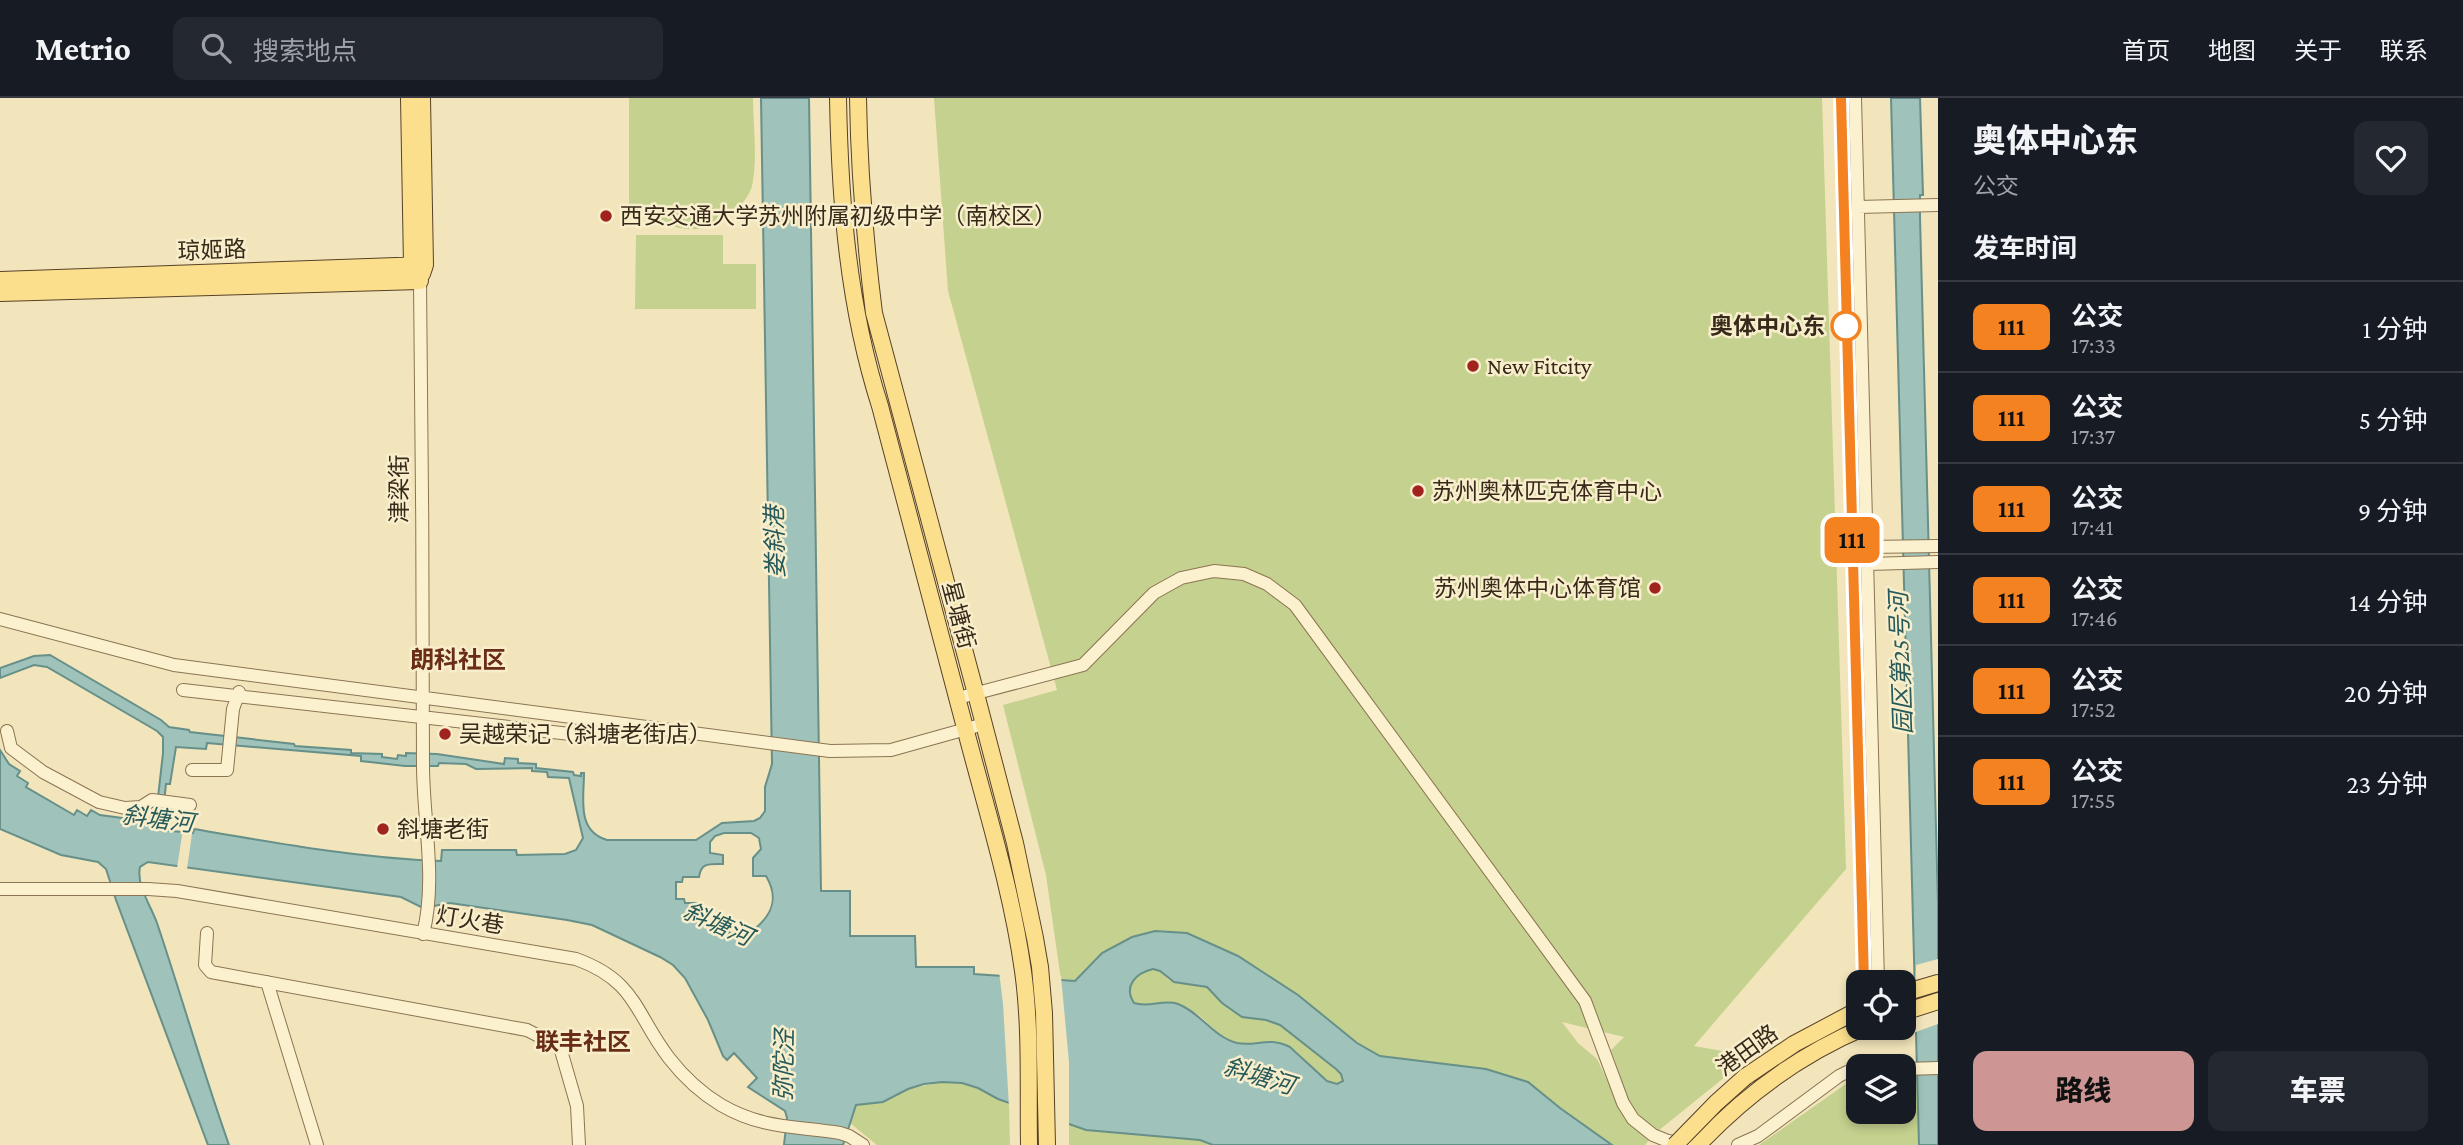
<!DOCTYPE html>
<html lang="zh">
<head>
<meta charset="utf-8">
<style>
	:root { --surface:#171b24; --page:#242831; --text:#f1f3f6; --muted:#9ea1a6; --line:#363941; --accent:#cd9694 }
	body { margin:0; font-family:"Crimson Pro","Noto Sans SC",serif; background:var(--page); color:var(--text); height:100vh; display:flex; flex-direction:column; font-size:26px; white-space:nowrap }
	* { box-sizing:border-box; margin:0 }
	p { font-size:23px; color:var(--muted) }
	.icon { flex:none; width:38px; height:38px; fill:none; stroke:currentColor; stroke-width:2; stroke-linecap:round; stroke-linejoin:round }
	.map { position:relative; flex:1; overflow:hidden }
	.side { display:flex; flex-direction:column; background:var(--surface); width:525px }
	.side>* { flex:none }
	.badge { padding:0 14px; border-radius:10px; font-size:24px; line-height:46px }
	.buttons { position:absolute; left:1846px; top:872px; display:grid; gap:14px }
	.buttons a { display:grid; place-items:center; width:70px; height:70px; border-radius:14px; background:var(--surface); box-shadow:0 4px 10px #0003; font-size:35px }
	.map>.badge { position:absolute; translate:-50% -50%; box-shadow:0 0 0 4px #fff }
	h2 { padding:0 35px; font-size:26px; line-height:63px }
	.round { display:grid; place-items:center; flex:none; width:74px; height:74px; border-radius:14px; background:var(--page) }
	.headline { display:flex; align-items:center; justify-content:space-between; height:119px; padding:0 35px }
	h1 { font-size:33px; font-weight:800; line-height:52px }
	.primary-button { display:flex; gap:14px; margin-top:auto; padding:14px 35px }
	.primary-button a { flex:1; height:80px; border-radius:14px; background:var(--accent); color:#111; font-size:28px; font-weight:800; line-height:80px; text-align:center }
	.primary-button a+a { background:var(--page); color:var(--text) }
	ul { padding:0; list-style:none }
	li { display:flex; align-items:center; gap:21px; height:91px; padding:0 35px; border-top:2px solid var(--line) }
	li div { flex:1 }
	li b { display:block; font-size:26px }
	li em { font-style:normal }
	li .badge { min-width:77px; font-weight:700; text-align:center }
	header { display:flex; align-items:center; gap:42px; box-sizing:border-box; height:98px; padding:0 35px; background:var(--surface); border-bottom:2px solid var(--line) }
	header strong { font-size:33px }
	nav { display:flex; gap:38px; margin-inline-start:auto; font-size:24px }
	.search { width:490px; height:63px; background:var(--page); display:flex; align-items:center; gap:18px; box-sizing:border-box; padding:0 24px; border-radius:14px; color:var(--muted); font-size:26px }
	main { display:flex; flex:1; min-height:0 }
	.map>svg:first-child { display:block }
	.green { fill:#c5d18e; fill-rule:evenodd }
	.water { fill:#9fc2ba; stroke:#669089; stroke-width:2; fill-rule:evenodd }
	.pier { fill:#f2e5bb }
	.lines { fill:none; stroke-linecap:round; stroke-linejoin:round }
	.minor-casing { stroke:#8b7453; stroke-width:14 }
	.major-casing { stroke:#574128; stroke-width:18 }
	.minor { stroke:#fcf1ce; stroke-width:12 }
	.major { stroke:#fbdf8d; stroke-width:16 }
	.major-bridge-casing { stroke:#574128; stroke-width:18; stroke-linecap:butt }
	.major-bridge { stroke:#fbdf8d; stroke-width:16 }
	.line-casing { stroke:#fff; stroke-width:16 }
	.line { stroke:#f58220; stroke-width:10 }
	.poi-dot { fill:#a0241d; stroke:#f9eecb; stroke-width:2.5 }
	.stop-dot { fill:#fff; stroke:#f58220; stroke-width:3.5 }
	.labels { text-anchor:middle; stroke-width:5; stroke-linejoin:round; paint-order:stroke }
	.poi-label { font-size:23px; fill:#382a1a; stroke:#f9eecb; text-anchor:start }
	.street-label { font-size:23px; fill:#382a1a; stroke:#f9eecb }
	.stop-label { font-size:23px; font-weight:bold; fill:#382a1a; stroke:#f9eecb; text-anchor:end }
	.water-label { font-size:24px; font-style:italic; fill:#275a5a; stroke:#f9eecb }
	.neighbourhood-label { font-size:24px; font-weight:bold; fill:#692c15; stroke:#f9eecb }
</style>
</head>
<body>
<header>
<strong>Metrio</strong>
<div class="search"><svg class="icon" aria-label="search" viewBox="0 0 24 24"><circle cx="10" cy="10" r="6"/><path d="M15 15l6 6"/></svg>搜索地点</div>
<nav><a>首页</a><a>地图</a><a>关于</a><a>联系</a></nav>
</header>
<main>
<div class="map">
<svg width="1938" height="1047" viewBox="0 0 1938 1047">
	<rect width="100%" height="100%" fill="#f2e5bb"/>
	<!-- green -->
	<path class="green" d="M629 0H753C753 28 758 60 752 88 750 96 743 105 737 111 710 140 667 137 642 107L641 122 629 121Z
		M934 0H1822L1846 771 1694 948 1751 958 1653 1037 1645 1047H1612L1560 1010 1528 984 1486 971 1380 958 1357 945 1298 897 1238 858 1187 835 1102 855 1075 883 1061 882 1046 777 1003 607 1057 592 948 193ZM1562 924 1624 939 1611 952 1633 1015 1615 999 1597 961 1578 945Z
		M636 137H723V166H756V211H635Z
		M1152 871 1160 873 1169 882 1207 889 1218 901 1242 919 1266 922 1280 927 1336 971 1341 976 1343 983 1337 986C1314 979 1304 953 1282 945 1267 940 1250 949 1234 944 1218 939 1209 924 1196 915 1172 898 1155 912 1134 905 1123 888 1136 875 1152 871Z
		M1918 979 1919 1047H1759L1850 983H1858V1013H1904V980Z
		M942 984 970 986 1009 1005 1010 1047H877L850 1025 853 1011 859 1005 883 1004 908 991Z
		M1069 1026 1086 1032 1200 1042 1213 1047H1069Z"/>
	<!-- water -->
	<path class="water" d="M761 0H809L821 793H850V838H915L916 869H974V876L1075 883 1102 855 1132 839 1155 833 1187 835 1238 858 1298 897 1357 945 1380 958 1486 971 1528 984 1560 1010 1612 1047H1213L1200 1042 1086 1032 998 1001 978 990 962 985 942 984 924 986 908 991 883 1004 856 1007 843 1047H784L787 1020 785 1013 748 989 757 980 734 955 727 962 723 958 708 922 685 880 673 867 660 859 592 827 567 822 450 805 423 810 401 799 148 764 140 769C136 787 151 808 157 825 182 899 203 974 229 1047H208L116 802 106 771 98 764 61 757 0 731V652L9 666 20 673 17 678 28 685 26 689 74 717 77 712 87 718 91 712 100 717 145 723 156 717 163 655V639L157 633 47 569 34 567 0 580V570L34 558 50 557 161 622 169 629 189 632 190 634 294 646 295 648 351 652V655L382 656V659L397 661 398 657 406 658V655L437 656 504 666 505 660 518 661V665L536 666V670L573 674 574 677 581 678V675H584C584 700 576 733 607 742H696L722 725 754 723 760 720 765 713V689L772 666ZM207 645 361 658V663L405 668H438L439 665 466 666 476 671 532 670V673L547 674 548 679 569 680 583 740 576 752 565 756 517 757 516 752H442L441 763C358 760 276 745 194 731L193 735 161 732 166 686H170L176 649 206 651ZM724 735H751L759 740 761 751 753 760V778H766C778 798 774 814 757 829L739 831V835H729V830L709 829 702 820 698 805H685L684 801H676V784H682L683 779H699C701 764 710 766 723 766V757L710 755V744L715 738ZM1153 871 1160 873 1174 884 1207 889 1222 905 1242 919 1266 922 1280 927 1336 971 1341 976 1343 983 1337 986 1327 983 1290 949C1267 938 1257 949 1237 945 1213 939 1200 914 1178 906 1164 901 1148 910 1134 905 1123 888 1136 875 1153 871Z
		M1891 0H1920L1923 97H1920V119L1938 806V1047H1919Z"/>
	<!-- pier -->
	<path class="pier" d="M192 729H193L187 771 177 770 183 731H191Z
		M1938 861V926L1913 935 1916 867Z
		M999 873 1061 878 1069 964V1030L1009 1009 1003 906Z"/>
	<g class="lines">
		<!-- minor casing -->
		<g class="minor-casing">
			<path id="minor" d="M1841 0 1864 884
				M1855 0 1878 884
				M1858 109 1938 107
				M420 183C422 344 423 506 423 667 423 722 437 782 423 836
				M1862 452 1867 449 1938 448
				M1862 463 1868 466 1938 464
				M0 521 174 567 830 653 891 652 984 626
				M183 592 579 637
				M958 600 1083 567 1154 495 1181 480 1214 473 1244 476 1267 486 1295 507 1585 903 1623 1005 1633 1021 1653 1037 1668 1043 1689 1047
				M7 633 11 650 43 674 99 704 125 710 141 709 152 702 190 707
				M192 672H227L233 611 239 594
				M0 791H148L177 793 576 861C637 883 635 916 669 960 683 978 701 995 721 1007 762 1031 796 1028 840 1035L849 1038 863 1047
				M207 835 205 867 211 874 527 932 560 949 577 1008 579 1047
				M267 884 317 1047
				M1904 971 1938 970
				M1738 1047 1758 1038 1839 978 1847 974 1858 973"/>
		</g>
		<!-- major casing -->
		<g class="major-casing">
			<path id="major" d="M409 0 412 167 416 175
				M422 0 425 167 422 176
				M838 0C840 105 848 208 880 308 910 419 939 530 968 641 988 717 1012 794 1023 873 1031 930 1028 989 1029 1047
				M858 0C859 72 865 143 874 215L976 596 1015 745 1035 840 1040 869 1044 915 1047 1047
				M0 182 425 167
				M0 195 420 183
				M1904 895 1938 885
				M1904 914 1938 903
				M1745 979 1794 946 1858 912
				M1698 1047C1746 996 1801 956 1865 929"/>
		</g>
		<!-- minor -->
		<use href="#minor" class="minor"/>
		<!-- major -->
		<use href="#major" class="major"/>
		<!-- major-bridge casing -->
		<g class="major-bridge-casing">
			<path id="major-bridge" d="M1675 1047 1716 1005 1745 979"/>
		</g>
		<!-- major-bridge -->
		<use href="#major-bridge" class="major-bridge"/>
	</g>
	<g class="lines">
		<!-- line casing -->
		<g class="line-casing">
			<path id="line" d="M1841 0 1864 884"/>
		</g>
		<!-- line -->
		<use href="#line" class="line"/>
	</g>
	<!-- markers -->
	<g class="poi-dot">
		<circle cx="606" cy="118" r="7"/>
		<circle cx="1473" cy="268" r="7"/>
		<circle cx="1418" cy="393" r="7"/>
		<circle cx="1655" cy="490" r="7"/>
		<circle cx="445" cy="636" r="7"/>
		<circle cx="383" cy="731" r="7"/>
	</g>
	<circle class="stop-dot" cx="1846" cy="228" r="14"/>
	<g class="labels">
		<!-- poi labels -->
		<g class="poi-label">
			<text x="620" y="126">西安交通大学苏州附属初级中学（南校区）</text>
			<text x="1487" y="276">New Fitcity</text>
			<text x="1432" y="401">苏州奥林匹克体育中心</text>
			<text x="1641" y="498" text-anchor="end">苏州奥体中心体育馆</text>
			<text x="459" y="644">吴越荣记（斜塘老街店）</text>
			<text x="397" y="739">斜塘老街</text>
		</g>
		<!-- street labels -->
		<g class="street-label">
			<text transform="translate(212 152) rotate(-2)" y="8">琼姬路</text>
			<text transform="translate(399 391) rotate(-90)" y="8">津梁街</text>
			<text transform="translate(959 517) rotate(75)" y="8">星塘街</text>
			<text transform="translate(470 822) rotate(9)" y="8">灯火巷</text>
			<text transform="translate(1747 952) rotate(-36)" y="8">港田路</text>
		</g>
		<!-- stop labels -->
		<g class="stop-label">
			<text x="1825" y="236">奥体中心东</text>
		</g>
		<!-- water labels -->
		<g class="water-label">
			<text transform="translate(775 444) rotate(-91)" y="8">娄斜港</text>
			<text transform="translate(1901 565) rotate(-92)" y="8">园区第25号河</text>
			<text transform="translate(158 721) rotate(7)" y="8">斜塘河</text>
			<text transform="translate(718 826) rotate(24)" y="8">斜塘河</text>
			<text transform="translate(784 967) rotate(-89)" y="8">弥陀泾</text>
			<text transform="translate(1259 978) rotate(17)" y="8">斜塘河</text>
		</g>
		<!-- neighbourhood labels -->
		<g class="neighbourhood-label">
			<text x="458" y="570">朗科社区</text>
			<text x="583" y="952">联丰社区</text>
		</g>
	</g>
</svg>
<div class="buttons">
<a><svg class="icon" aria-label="locate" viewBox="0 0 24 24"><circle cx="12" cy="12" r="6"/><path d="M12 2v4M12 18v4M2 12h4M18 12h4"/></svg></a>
<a><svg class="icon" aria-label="layers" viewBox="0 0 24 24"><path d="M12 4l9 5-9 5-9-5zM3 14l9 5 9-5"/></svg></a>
</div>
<b class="badge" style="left:1852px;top:442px;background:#f58220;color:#111">111</b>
</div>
<section class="side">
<div class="headline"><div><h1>奥体中心东</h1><p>公交</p></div><a class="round"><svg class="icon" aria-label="heart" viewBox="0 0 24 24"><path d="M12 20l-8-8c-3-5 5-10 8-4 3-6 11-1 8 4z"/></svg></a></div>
<h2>发车时间</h2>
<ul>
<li><span class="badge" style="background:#f58220;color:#111">111</span><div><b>公交</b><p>17:33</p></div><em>1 分钟</em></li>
<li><span class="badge" style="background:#f58220;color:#111">111</span><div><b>公交</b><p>17:37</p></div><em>5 分钟</em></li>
<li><span class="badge" style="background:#f58220;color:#111">111</span><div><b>公交</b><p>17:41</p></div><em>9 分钟</em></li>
<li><span class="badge" style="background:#f58220;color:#111">111</span><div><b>公交</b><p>17:46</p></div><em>14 分钟</em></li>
<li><span class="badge" style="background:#f58220;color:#111">111</span><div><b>公交</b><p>17:52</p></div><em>20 分钟</em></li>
<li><span class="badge" style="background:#f58220;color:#111">111</span><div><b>公交</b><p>17:55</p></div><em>23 分钟</em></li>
</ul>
<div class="primary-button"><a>路线</a><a>车票</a></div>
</section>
</main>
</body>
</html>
